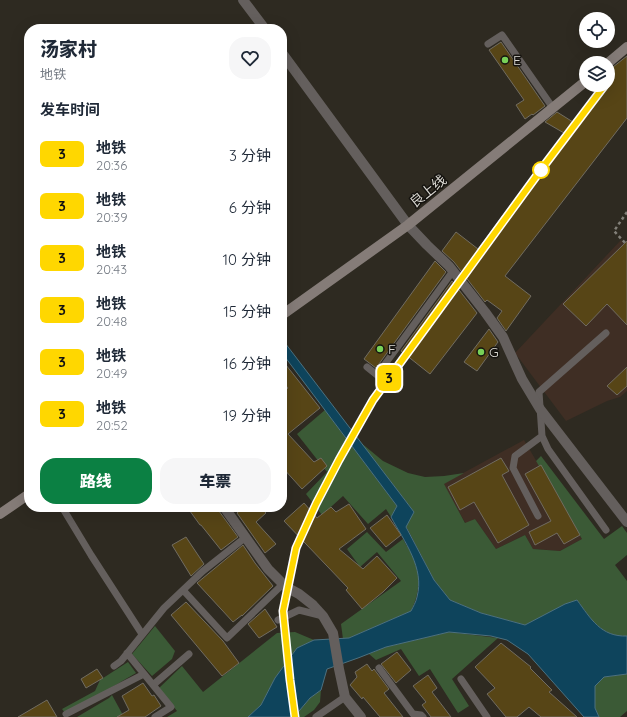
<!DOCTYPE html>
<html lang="zh">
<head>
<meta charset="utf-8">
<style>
	:root { --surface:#fff; --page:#f6f6f7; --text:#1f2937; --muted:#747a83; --accent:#0b8043 }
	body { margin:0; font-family:Quicksand,"Noto Sans SC",sans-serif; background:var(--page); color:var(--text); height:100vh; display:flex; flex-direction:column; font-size:15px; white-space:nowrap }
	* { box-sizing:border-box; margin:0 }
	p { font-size:13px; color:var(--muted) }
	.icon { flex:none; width:22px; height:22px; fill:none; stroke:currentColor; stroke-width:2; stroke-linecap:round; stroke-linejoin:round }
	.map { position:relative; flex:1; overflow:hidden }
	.drawer { position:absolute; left:24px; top:24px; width:263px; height:488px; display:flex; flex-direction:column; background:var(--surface); border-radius:16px; box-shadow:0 4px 16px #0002 }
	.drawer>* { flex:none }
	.badge { padding:0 8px; border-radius:6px; font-size:14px; line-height:26px }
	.buttons { position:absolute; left:579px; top:12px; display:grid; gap:8px }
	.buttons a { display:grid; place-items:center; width:36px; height:36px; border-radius:50%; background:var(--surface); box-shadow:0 4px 16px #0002; font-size:20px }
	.map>.badge { position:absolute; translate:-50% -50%; box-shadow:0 0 0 2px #fff }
	h2 { padding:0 16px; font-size:15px; line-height:36px }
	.round { display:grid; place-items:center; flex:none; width:42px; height:42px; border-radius:16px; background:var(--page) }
	.head { display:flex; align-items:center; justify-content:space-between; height:68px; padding:0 16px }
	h1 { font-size:19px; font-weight:800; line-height:30px }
	.cta { display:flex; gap:8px; margin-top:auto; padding:8px 16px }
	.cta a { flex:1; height:46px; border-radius:16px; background:var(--accent); color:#fff; font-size:16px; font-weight:800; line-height:46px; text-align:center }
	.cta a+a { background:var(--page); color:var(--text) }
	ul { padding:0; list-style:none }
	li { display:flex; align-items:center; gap:12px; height:52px; padding:0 16px }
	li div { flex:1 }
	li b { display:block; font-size:15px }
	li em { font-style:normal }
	li .badge { min-width:44px; font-weight:700; text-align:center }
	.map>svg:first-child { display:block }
	.industrial { fill:#3f2e24 }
	.forest { fill:#3b5a36 }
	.water { fill:#0e445c; stroke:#4c7180 }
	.building { fill:#574516; stroke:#716c61 }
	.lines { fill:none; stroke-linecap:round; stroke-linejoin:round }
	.path { stroke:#838079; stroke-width:2.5; stroke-dasharray:3 3; stroke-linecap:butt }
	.lane { stroke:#645f5d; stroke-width:7 }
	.street { stroke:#645f5d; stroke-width:10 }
	.secondary { stroke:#857c78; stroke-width:10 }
	.line-casing { stroke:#fff; stroke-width:9 }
	.line { stroke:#ffd700; stroke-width:6 }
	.poi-dot { fill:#78d158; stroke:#15130f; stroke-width:1.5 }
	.stop-dot { fill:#fff; stroke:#ffd700; stroke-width:2 }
	.labels { text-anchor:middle; stroke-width:3; stroke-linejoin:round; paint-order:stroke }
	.poi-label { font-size:14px; fill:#dcdad4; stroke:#15130f; text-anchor:start }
	.street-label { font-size:14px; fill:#dcdad4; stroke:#15130f }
</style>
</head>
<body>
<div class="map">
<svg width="627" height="717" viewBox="0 0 627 717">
	<rect width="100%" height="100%" fill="#2e2a21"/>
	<!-- industrial -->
	<path class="industrial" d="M621 240 627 246V391L620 397 607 401 566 421 515 353Z
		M524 440 582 539 560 551 533 549 525 535 496 549 475 519 466 524 443 484Z"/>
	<!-- forest -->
	<path class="forest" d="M325 410 397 506 391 517 386 509 368 524 343 496 322 515 306 494 327 472 297 434Z
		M360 442 383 461 408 473 425 477 444 476 464 473 444 484 465 523 475 519 496 549 525 535 533 549 560 551 582 539 536 461 541 456 604 539 622 526 627 533V555L615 565 627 581V636C601 637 591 619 577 600L525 625 481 613 450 600 434 580 406 526 411 508Z
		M367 532 386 552 403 539C407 547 414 556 417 564 421 581 418 596 411 611L349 638 343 639 341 624 401 581 377 552 360 567 347 549Z
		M155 626 175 651 172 659 152 676 132 654Z
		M295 632 314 640 297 648 275 678 261 705 248 717H167L177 711 159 688 182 666 203 692 277 633Z
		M449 632 498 638 452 679 469 706 458 713 430 669 419 676 401 649 376 660 369 654 386 647Z
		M128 662 136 673 66 714 62 709 95 691 100 680Z
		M627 674V711L620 717H599L595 708V686L604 677Z
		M321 690 320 702 314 710 304 717H294L310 698Z
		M112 695 124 717H77L109 698Z"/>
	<!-- water -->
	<path class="water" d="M282 339 414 512 406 527 434 580 450 600 481 613 525 625 565 604 577 600C591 619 601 637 627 636V674L604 677 595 686V708L599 717H584L528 654 507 640 491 636 449 632 386 647 358 658 327 669 321 690 310 698 294 717H248L261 705 275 678 297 648 314 640 349 638 411 611C413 607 416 602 417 597 425 568 404 541 391 517L397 506 282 353Z"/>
	<!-- building -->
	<path class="building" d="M501 42 545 106 533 115 532 114 525 119 516 105 524 100 489 50Z
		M627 56V118L505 276 531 296 506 331 497 318 502 311 487 300 485 302 454 262 442 251 456 232 478 249 564 133 545 122 557 112 573 122 600 85H608V74L613 67Z
		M627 241V325L607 304 586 326 563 304Z
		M435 261 446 272 376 368 364 359Z
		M452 281 477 313 430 374 401 351Z
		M489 329 498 342 477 371 464 362Z
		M282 360 320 408 288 434 314 462 321 458 327 466 302 489 282 467V393L288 388 282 381Z
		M627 367V386L617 395 607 386Z
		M501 458 509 471 502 475 529 525 498 543 474 502 460 510 448 487Z
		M541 465 580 535 564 544 557 533 535 545 529 532 551 521 525 474Z
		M304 503 317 518 331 507 336 512 349 504 366 529 339 549 363 569 377 556 397 578 383 592 362 609 346 590 348 588 284 521Z
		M187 507H216L238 537 221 550 201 525H200Z
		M244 507H260L266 513 256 522 276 544 265 553 237 513Z
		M387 515 401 535 386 547 370 528Z
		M186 537 204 564 191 576 172 545Z
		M243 545 255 563 273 586 242 616V615L233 622 197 583Z
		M186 602 223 641 239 663 222 676 171 615Z
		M265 609 277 627 259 638 248 624Z
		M501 643 531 667 530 668 552 690 549 692 577 717H541L529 707 517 717H506L487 694 495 688 475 667Z
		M397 652 411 670 396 683 381 664Z
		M367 664 372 671 374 669 389 689 384 693 403 717H380L363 697 362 699 350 685 357 677 355 672Z
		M97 669 103 678 86 688 81 679Z
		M428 675 437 688 432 692 451 717H431L422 705 426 702 413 686Z
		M143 683 152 696 154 695 161 706 145 717H117L129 710 122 696Z
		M47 700 57 717H18Z"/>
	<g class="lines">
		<!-- path -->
		<path class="path" d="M627 212 614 231 627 245"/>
		<!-- lane -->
		<path class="lane" d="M488 44 502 35 553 108
			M606 333 539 392 542 436 548 449 606 530
			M367 367 377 375 453 271
			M62 507 91 555 142 634
			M538 516 513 468 515 456 542 436
			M183 590 227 638 283 584
			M278 620 299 610 323 616
			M127 653 171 707 155 717
			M114 666 121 661 164 608 203 571 246 537
			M379 668 413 714 421 715 423 717
			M461 679 487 717
			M153 685 189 654
			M66 714 144 674
			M316 717 345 697"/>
		<!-- street -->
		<path class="street" d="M243 0 265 29
			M282 53 408 225 427 245 449 266 485 312 503 337 522 379 540 409 627 522
			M224 507 268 569 286 587 299 594 313 605 323 616 333 633 339 669 345 697 361 717"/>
		<!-- secondary -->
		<path class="secondary" d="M608 63 627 47
			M282 315 408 225 586 81
			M0 514 29 494"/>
	</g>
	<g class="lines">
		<!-- line casing -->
		<g class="line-casing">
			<path id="line" d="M295 717 290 680 283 611 296 548 316 504 339 460 373 400 543 167 605 85"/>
		</g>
		<!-- line -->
		<use href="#line" class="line"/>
	</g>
	<!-- markers -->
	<g class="poi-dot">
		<circle cx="505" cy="60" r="4"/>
		<circle cx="380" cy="349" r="4"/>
		<circle cx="481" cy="352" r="4"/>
	</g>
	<circle class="stop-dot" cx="541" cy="170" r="8"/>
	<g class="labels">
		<!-- poi labels -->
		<g class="poi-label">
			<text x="513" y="65">E</text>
			<text x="388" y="354">F</text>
			<text x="489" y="357">G</text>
		</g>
		<!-- street labels -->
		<g class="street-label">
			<text transform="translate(428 191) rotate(-39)" y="5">良上线</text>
		</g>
	</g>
</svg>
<div class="buttons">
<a><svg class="icon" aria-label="locate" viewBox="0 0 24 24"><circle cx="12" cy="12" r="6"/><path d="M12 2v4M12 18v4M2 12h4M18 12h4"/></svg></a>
<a><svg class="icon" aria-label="layers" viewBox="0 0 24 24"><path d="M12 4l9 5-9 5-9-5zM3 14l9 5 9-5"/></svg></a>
</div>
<b class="badge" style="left:389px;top:378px;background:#ffd700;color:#111">3</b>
<section class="drawer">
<div class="head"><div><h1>汤家村</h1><p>地铁</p></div><a class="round"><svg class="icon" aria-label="heart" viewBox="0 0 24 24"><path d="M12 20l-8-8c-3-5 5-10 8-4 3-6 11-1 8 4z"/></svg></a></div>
<h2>发车时间</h2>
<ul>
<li><span class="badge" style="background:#ffd700;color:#111">3</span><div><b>地铁</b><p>20:36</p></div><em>3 分钟</em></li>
<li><span class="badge" style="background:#ffd700;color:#111">3</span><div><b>地铁</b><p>20:39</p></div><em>6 分钟</em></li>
<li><span class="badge" style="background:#ffd700;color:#111">3</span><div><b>地铁</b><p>20:43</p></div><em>10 分钟</em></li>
<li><span class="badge" style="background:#ffd700;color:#111">3</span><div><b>地铁</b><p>20:48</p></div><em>15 分钟</em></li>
<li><span class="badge" style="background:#ffd700;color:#111">3</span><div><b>地铁</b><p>20:49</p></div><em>16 分钟</em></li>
<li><span class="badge" style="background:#ffd700;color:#111">3</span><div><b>地铁</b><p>20:52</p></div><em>19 分钟</em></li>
</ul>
<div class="cta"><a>路线</a><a>车票</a></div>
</section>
</div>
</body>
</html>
